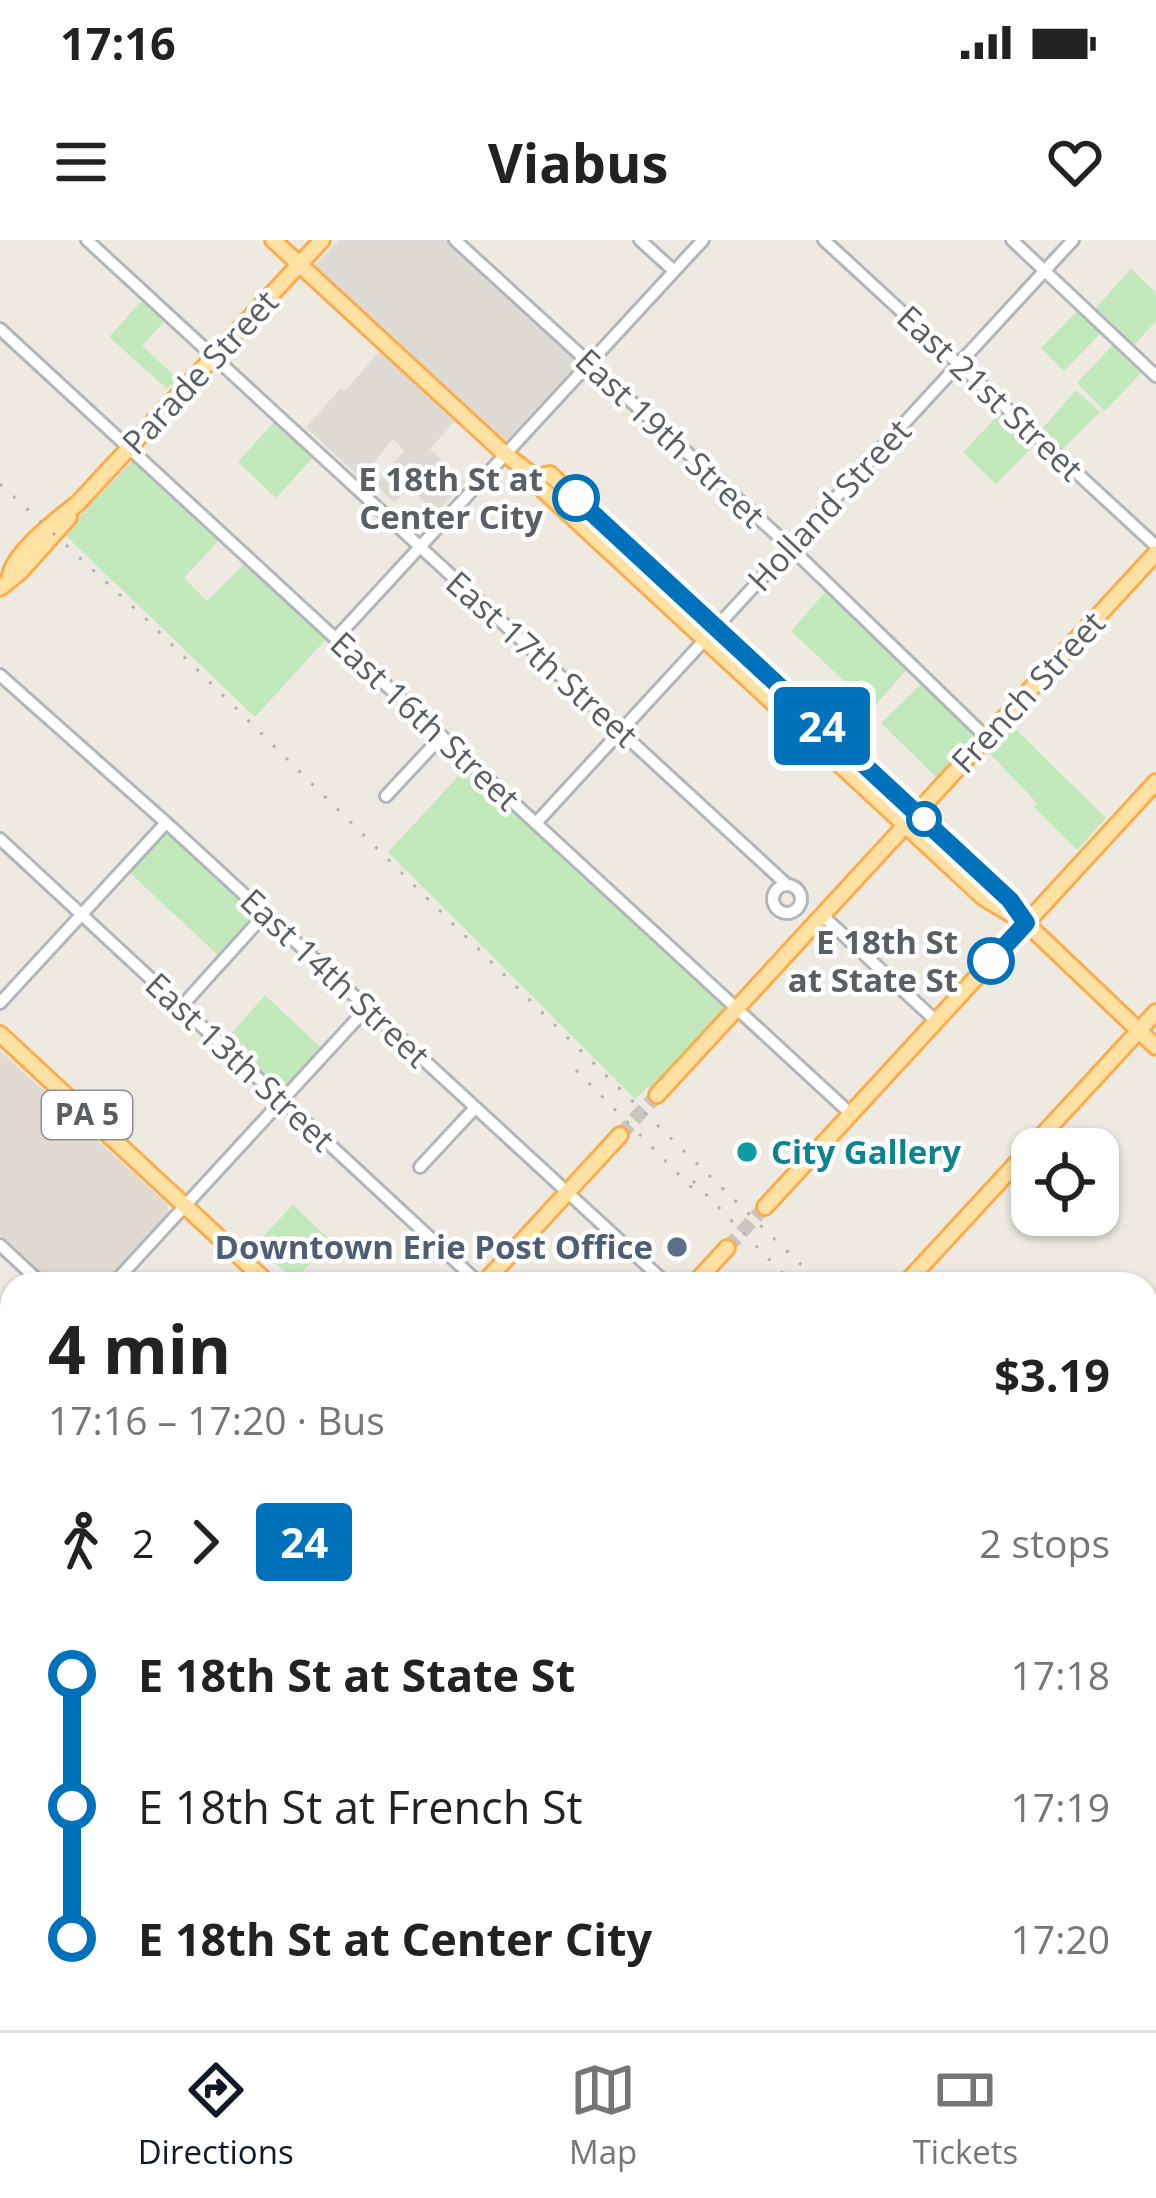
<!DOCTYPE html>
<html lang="en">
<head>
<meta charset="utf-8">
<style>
	:root { --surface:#fff; --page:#f6f6f6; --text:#222; --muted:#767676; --line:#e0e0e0; --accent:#111827 }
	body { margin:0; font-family:"Open Sans",sans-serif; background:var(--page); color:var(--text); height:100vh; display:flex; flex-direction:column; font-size:45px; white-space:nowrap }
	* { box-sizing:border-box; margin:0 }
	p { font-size:39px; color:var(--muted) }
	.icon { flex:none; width:66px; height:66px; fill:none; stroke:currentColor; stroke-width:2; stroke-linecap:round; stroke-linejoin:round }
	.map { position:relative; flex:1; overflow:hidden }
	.details { position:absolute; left:0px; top:1032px; width:1158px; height:759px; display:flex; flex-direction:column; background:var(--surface); border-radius:36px 36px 0 0; box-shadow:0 3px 9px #0004 }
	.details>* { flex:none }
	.badge { padding:0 24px; border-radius:9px; font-size:42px; line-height:78px }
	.tools { position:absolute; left:1011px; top:888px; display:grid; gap:24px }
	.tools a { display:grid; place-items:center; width:108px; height:108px; border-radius:24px; background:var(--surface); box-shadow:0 3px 9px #0004; font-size:60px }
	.map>.badge { position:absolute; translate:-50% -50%; box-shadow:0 0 0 6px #fff }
	.legs { display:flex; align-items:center; gap:18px; height:132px; padding:0 48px; font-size:39px }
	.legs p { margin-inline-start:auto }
	.summary { display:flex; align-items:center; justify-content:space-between; height:204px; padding:0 48px }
	h1 { font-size:66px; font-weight:700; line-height:90px }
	ul { padding:0 48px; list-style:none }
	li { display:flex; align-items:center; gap:42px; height:132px; font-size:45px }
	li i { display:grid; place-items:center; width:18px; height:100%; margin:0 15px; background:currentColor }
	li i::after { content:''; width:30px; height:30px; margin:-15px; border:9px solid; border-radius:50%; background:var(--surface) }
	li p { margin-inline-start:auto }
	li:first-child i { background:linear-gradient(#0000 50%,currentColor 0) }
	li:last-child i { background:linear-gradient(currentColor 50%,#0000 0) }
	.status { display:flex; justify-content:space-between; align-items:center; height:84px; padding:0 60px; background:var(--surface); direction:ltr }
	.status svg { height:33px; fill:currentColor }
	header { display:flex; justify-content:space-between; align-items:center; height:156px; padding:0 48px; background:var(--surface); font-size:54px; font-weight:700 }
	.tabs { display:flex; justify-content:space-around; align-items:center; height:168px; border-top:3px solid var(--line); background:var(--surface); font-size:33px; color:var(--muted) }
	.tabs a { display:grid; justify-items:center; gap:6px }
	.tabs .active { color:var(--accent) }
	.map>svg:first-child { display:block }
	.industrial { fill:#dedbd5 }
	.education { fill:#e0dad1 }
	.green { fill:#c2e8bb }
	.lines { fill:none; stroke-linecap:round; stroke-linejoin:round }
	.major-tunnel { stroke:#c9c6c2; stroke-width:14; stroke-dasharray:14 7; stroke-linecap:butt }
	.minor-casing { stroke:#b2b6ba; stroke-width:16 }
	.major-casing { stroke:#fcad4b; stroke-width:20 }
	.minor { stroke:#fff; stroke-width:10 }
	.major { stroke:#ffe1a4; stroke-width:14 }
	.rail { stroke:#b1b2b3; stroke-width:3; stroke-dasharray:3 15; stroke-linecap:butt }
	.line-1-casing { stroke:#fff; stroke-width:27 }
	.line-1 { stroke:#0072bc; stroke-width:18 }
	.stop-1-dot { fill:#fff; stroke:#0072bc; stroke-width:6 }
	.culture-dot { fill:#0f9aa8; stroke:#fff; stroke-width:4.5 }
	.service-dot { fill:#5c6f8a; stroke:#fff; stroke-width:4.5 }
	.labels { text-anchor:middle; stroke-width:9; stroke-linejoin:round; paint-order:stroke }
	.shield { fill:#fff; stroke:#8b8f92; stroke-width:3 }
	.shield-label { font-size:30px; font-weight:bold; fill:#595f63 }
	.street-label { font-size:33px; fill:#595f63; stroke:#fff }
	.stop-label { font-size:33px; font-weight:bold; fill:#595f63; stroke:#fff; text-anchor:end }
	.culture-label { font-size:33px; font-weight:bold; fill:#0d838f; stroke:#fff; text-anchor:start }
	.service-label { font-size:33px; font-weight:bold; fill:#4e5e75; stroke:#fff; text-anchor:end }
</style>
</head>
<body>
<div class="status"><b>17:16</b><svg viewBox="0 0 49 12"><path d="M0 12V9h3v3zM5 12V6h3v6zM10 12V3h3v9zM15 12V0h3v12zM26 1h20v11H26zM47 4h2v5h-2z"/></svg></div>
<header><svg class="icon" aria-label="menu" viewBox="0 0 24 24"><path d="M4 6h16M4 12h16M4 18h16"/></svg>Viabus<svg class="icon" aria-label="heart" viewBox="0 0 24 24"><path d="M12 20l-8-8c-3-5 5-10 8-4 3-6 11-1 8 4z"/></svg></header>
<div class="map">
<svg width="1156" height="1790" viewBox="0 0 1156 1790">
	<rect width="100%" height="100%" fill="#eee9e1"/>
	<!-- industrial -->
	<path class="industrial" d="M339 0H450L581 121 497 216 459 180 455 181 430 209 465 242 436 273 410 247 395 263 376 245 404 211 393 199 361 239 306 187 341 148 345 151 382 108 309 40 301 41Z"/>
	<!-- education -->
	<path class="education" d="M0 811 167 964 169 973 104 1044H52L0 995Z"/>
	<!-- green -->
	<path class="green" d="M1131 29 1156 53V81L1133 106 1094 70Z
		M144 58 166 79 142 106 177 138 167 149 109 97Z
		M1077 71 1101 93 1064 131 1041 108Z
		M1114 104 1143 131 1105 171 1077 143Z
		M1076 150 1100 172 1062 210 1040 191Z
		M1002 171 1036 203 996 244 963 212Z
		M277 179 315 215 276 258 238 222Z
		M134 219 220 299 184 338 207 361 245 323 327 398 255 477 63 293Z
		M828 349 908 428 873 468 791 391Z
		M924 441 979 495 938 539 881 483Z
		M1008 482 1106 578 1077 610 1034 567 1037 563 984 507Z
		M467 527 725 767 652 850 648 846 635 859 388 612Z
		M167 590 257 673 220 717 128 631Z
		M265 755 321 808 282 850 226 800Z
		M293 965 331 1001 295 1040 254 1006Z
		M0 1234 12 1246V1418L0 1419Z"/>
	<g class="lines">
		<!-- major-tunnel -->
		<path class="major-tunnel" d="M620 895 657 855
			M727 1008 765 967"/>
		<!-- minor casing -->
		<g class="minor-casing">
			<path id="minor" d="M87 0 785 643
				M455 0 790 307 986 497
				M640 0 674 31
				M824 0 1156 306
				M1012 0 1156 136
				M0 89 851 874
				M336 398 703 0
				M0 435 172 588 667 1044
				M386 556 442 496
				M536 583 1073 0
				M0 599 480 1044
				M773 659a14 14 0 1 1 28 0a14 14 0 1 1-28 0Z
				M822 675 936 781
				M0 763 165 584
				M181 767 265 674
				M420 927 475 868
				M0 1005 42 1044
				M113 1044 367 768
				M0 1166 12 1153
				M1146 1179 1156 1169
				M0 1215 12 1226
				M1146 1587 1156 1576
				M0 1627 12 1638
				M36 1779 47 1790
				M166 1779 178 1790
				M382 1779 394 1790
				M611 1779 623 1790
				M840 1779 852 1790
				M589 1790 599 1779
				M960 1790 970 1779"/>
		</g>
		<!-- major casing -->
		<g class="major-casing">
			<path id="major" d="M273 0 505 214 535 237 541 248 984 658 1026 683
				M535 237 550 234 575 258 1010 660 1026 683 1156 807
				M10 336C14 312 59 278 78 263L322 0
				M0 348 20 332 69 277
				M0 794 269 1044
				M657 855 1156 313
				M765 967 1156 542
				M483 1044 620 895
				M694 1044 727 1008
				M905 1044 1156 772
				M0 1569 12 1556
				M1068 1779 1080 1790
				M8 1790 19 1779
				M217 1790 227 1779"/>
		</g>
		<!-- minor -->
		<use href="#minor" class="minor"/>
		<!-- major -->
		<use href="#major" class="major"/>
		<!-- rail -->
		<path class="rail" d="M0 244 146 379 583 813 821 1044
			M576 830 698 954
			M693 941 793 1044
			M1146 1404 1156 1415
			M1146 1439 1156 1450
			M1146 1692 1156 1701"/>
	</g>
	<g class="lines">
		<!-- line-1 casing -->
		<g class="line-1-casing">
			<path id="line-1" d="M576 258 1010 660 1026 683 991 721"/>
		</g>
		<!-- line-1 -->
		<use href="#line-1" class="line-1"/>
	</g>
	<!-- markers -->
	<g class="stop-1-dot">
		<circle cx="576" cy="258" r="21"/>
		<circle cx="924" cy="579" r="15"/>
		<circle cx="991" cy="721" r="21"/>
	</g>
	<circle class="culture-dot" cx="747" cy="912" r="12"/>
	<circle class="service-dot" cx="677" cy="1007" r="12"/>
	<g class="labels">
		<!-- shield labels -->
		<rect class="shield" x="42" y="851" width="90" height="48" rx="9"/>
		<g class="shield-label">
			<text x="87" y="885">PA 5</text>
		</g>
		<!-- street labels -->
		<g class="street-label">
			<text transform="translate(200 132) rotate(-47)" y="12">Parade Street</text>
			<text transform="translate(990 153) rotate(43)" y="12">East 21st Street</text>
			<text transform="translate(670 198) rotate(43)" y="12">East 19th Street</text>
			<text transform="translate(829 265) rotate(-47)" y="12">Holland Street</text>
			<text transform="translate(542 419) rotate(42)" y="12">East 17th Street</text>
			<text transform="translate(1028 452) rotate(-47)" y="12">French Street</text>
			<text transform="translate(425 481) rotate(43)" y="12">East 16th Street</text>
			<text transform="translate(335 738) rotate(43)" y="12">East 14th Street</text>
			<text transform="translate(240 822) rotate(43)" y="12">East 13th Street</text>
		</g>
		<!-- stop labels -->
		<g class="stop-label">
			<text x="543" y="251">E 18th St at<tspan x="543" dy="38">Center City</tspan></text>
			<text x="958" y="714">E 18th St<tspan x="958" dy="38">at State St</tspan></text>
		</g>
		<!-- culture labels -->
		<g class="culture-label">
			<text x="771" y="924">City Gallery</text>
		</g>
		<!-- service labels -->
		<g class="service-label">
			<text x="653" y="1019">Downtown Erie Post Office</text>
		</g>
	</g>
</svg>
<div class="tools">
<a><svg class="icon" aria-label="locate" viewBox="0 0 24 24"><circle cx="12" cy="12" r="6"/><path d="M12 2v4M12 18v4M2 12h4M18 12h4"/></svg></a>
</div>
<b class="badge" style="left:822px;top:486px;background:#0072bc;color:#fff">24</b>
<section class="details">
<div class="summary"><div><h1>4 min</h1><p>17:16 – 17:20 · Bus</p></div><b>$3.19</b></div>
<div class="legs"><svg class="icon" aria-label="walk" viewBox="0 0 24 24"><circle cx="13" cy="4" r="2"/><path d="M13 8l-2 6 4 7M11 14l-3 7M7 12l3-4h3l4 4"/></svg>2<svg class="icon" aria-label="forward" viewBox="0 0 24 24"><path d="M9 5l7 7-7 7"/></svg><b class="badge" style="background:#0072bc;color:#fff">24</b><p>2 stops</p></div>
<ul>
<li><i style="color:#0072bc"></i><b>E 18th St at State St</b><p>17:18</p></li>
<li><i style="color:#0072bc"></i><span>E 18th St at French St</span><p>17:19</p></li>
<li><i style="color:#0072bc"></i><b>E 18th St at Center City</b><p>17:20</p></li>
</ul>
</section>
</div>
<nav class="tabs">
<a class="active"><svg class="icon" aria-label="directions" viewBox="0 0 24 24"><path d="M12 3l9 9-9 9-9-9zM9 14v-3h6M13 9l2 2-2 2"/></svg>Directions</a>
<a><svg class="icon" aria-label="map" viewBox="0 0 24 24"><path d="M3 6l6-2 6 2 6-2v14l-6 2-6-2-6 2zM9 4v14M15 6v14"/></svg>Map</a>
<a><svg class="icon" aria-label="tickets" viewBox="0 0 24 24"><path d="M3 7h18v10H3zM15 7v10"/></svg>Tickets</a>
</nav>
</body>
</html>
